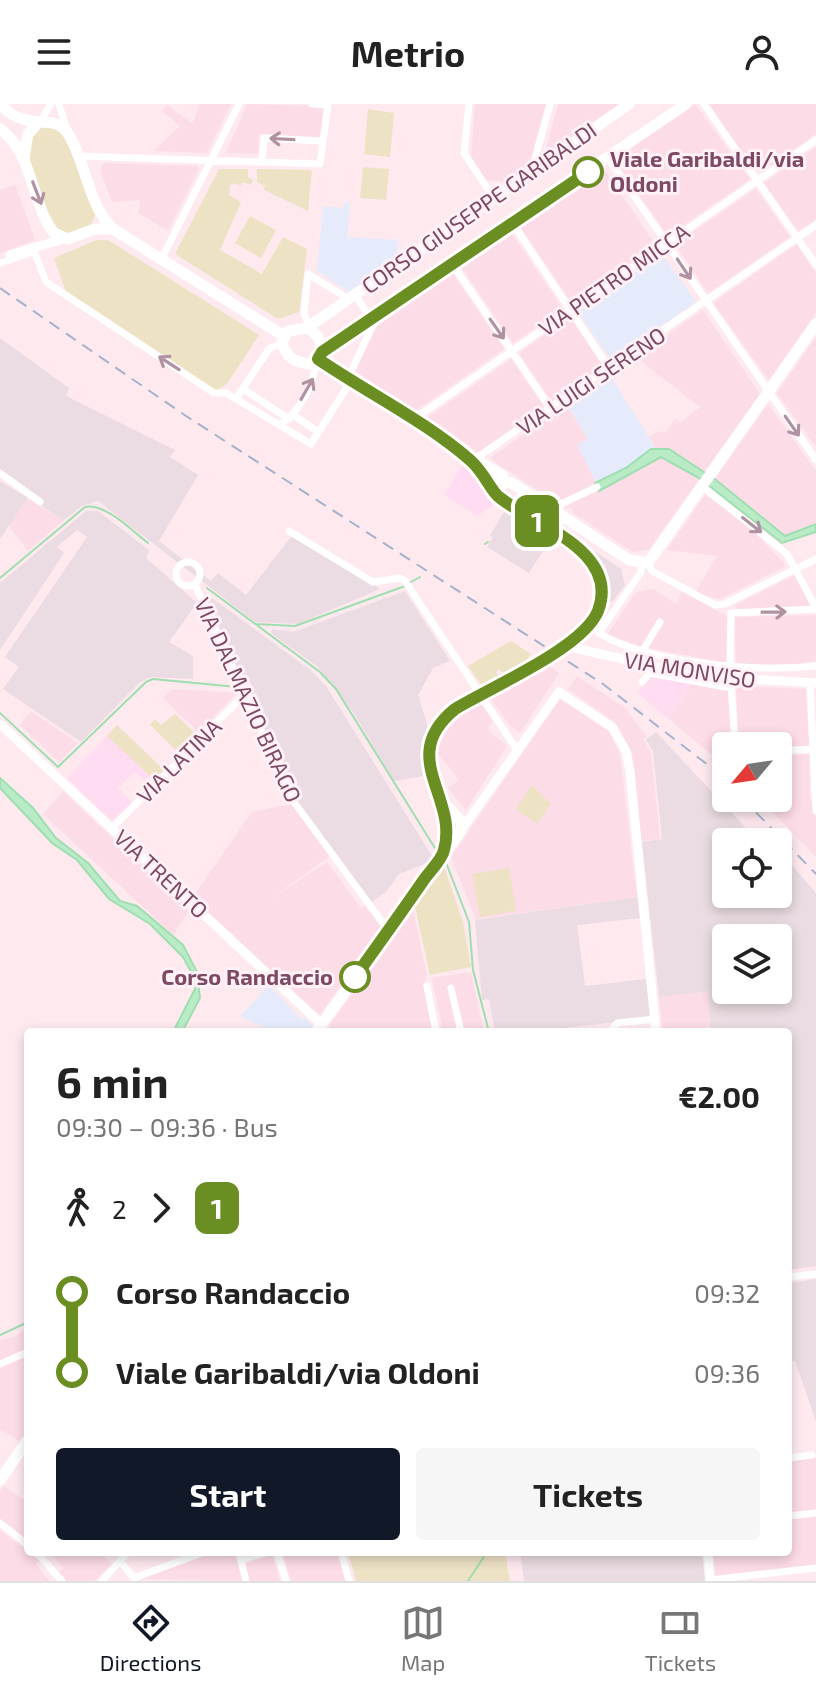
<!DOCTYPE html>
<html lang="en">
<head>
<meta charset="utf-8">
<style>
	:root { --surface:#fff; --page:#f6f6f6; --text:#222; --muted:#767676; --line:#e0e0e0; --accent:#111827 }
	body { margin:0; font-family:"Exo 2",sans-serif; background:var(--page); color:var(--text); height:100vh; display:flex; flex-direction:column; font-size:30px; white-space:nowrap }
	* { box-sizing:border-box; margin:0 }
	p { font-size:26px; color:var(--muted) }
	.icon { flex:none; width:44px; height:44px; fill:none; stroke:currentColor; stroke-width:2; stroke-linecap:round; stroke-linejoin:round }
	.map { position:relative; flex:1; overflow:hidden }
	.details { position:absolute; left:24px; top:924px; width:768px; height:528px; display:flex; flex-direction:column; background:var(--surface); border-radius:8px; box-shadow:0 4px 12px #0003 }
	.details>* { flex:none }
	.badge { padding:0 16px; border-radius:12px; font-size:28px; line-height:52px }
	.needle { width:52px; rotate:241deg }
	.buttons { position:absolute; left:712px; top:628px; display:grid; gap:16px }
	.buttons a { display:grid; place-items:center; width:80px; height:80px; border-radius:8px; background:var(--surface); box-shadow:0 4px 12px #0003; font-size:40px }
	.map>.badge { position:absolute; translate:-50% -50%; box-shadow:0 0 0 4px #fff }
	.legs { display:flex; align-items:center; gap:12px; height:88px; padding:0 32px; font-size:26px }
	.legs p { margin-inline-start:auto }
	.headline { display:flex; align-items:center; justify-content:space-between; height:136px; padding:0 32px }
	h1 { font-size:44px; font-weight:700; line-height:60px }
	.cta { display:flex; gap:16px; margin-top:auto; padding:16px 32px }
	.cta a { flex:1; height:92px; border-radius:8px; background:var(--accent); color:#fff; font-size:32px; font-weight:700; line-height:92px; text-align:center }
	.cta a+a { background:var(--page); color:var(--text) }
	ul { padding:0 32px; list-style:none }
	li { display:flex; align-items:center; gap:28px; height:80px; font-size:30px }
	li i { display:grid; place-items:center; width:12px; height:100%; margin:0 10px; background:currentColor }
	li i::after { content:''; width:20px; height:20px; margin:-10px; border:6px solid; border-radius:50%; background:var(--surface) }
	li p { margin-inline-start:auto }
	li:first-child i { background:linear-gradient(#0000 50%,currentColor 0) }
	li:last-child i { background:linear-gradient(currentColor 50%,#0000 0) }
	header { display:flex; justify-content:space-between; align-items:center; height:104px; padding:0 32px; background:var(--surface); font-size:36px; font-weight:700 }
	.dock { display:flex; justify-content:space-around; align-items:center; height:112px; border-top:2px solid var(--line); background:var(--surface); font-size:22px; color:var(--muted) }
	.dock a { display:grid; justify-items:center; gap:4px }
	.dock .selected { color:var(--accent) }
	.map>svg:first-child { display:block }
	.residential { fill:#fcdce6 }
	.commercial { fill:#ffdcf1 }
	.industrial { fill:#eadce2; fill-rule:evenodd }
	.education { fill:#e5ebfb }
	.green { fill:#eee2c5 }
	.water { fill:#baebc7; stroke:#9fdeb0; stroke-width:2 }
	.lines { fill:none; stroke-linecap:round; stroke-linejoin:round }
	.stream { stroke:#9fdeb0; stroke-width:2 }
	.minor { stroke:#fff; stroke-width:7 }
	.tertiary { stroke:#fff; stroke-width:9 }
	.secondary { stroke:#fff; stroke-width:11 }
	.rail { stroke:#a4b2cb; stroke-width:2; stroke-dasharray:12 8; stroke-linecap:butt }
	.oneway { stroke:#b192a2 }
	.line-1-casing { stroke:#fff; stroke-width:18 }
	.line-1 { stroke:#6b8e23; stroke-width:12 }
	.stop-1-dot { fill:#fff; stroke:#6b8e23; stroke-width:4 }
	.labels { text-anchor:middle; stroke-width:6; stroke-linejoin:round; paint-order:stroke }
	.stop-label { font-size:22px; font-weight:bold; fill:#7d4964; stroke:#fff1f5; text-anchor:start }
	.street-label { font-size:22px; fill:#7d4964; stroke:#fff1f5 }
</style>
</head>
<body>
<header><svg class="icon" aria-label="menu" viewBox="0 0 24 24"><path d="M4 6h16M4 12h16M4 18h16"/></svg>Metrio<svg class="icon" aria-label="person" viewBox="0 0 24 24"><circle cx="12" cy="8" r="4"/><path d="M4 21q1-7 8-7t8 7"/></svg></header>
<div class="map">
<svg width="816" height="1477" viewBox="0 0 816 1477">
	<rect width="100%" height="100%" fill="#fee9ef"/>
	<!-- residential -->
	<path class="residential" d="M199 0H231L207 49 154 47 180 22 162 7 167 1 193 20Z
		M247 0 323 2 321 34 259 30 258 50 226 49Z
		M475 0H546L528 65 509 78 486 76 471 53Z
		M558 0H621L549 50 546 45Z
		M695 0 750 75 668 132 614 55Z
		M709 0H816V30L766 65 759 54 750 60Z
		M816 43V115L798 127 764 79Z
		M104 59 197 62 199 65 168 127 139 109 140 96 112 98 100 66Z
		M602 63 656 141 572 199 519 121Z
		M15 81 35 136 0 149V86Z
		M756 85 790 133 708 189 675 140Z
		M510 127 563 205 513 239 460 161Z
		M797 140 816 169V209L769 276 713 199Z
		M451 167 504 245 415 307 355 267 381 215Z
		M703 206 760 290 649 445 633 448 573 409 572 404H565L492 356 491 353 567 301 588 335 577 341 597 379 655 343 649 333 659 327 665 329 675 315 681 318 700 303 636 253Z
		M570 213 603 263 552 298 519 249Z
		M816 233V343L777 289Z
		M511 255 544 303 479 348 427 314Z
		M768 300 816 367V420L786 432 715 375Z
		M705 391 750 423 786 462 720 495 695 489 717 452 667 446Z
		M28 394 63 417 28 447 9 422Z
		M795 471 810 502 738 505 735 501Z
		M654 485 676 500 682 488 727 512 726 559 643 543 607 531 636 488Z
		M816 511V557L805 558 804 561H736L735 513Z
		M548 561 559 569 520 629 510 622 492 596 516 576Z
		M577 572 625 604 647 633 643 635 651 648 660 735 641 737 632 649 615 618 568 585Z
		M692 580 729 587 731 642H726V663L668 614Z
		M736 582 806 585 809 642H739Z
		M172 585 237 589 198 628 163 594Z
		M560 595 609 628 620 651 637 793 476 815 451 753Z
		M479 597 493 618 488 622 491 629 507 642 466 706 448 684 459 676 435 645 449 617Z
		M31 607 78 639 59 658 20 621Z
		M809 650 810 692 816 713V753L759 694H778V652Z
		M63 687 167 786 168 792 172 791 189 807 173 831 43 710Z
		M292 700 330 752 270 795 327 758 361 804 365 802 381 823 320 911 192 794 252 708Z
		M413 807 427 871 423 881 433 928H339L329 922Z
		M471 868 484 928H443L432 874Z
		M708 887 712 922 706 923 707 928H663L659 893Z
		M28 1224V1325L19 1337 0 1325V1236L12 1234Z
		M816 1354V1407L788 1410V1357Z
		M4 1382 28 1398V1438L0 1416V1388Z
		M816 1412V1461L715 1473 713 1448H788V1415Z
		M0 1426 40 1457 36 1460 49 1477H0Z
		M50 1448H99L111 1460 95 1477H66L59 1468 63 1464Z
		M216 1448H235L242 1477 141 1475Z
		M338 1448 346 1477H291L283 1449Z
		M272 1451 280 1477H249L244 1460Z"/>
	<!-- commercial -->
	<path class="commercial" d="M470 360 494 394V401L477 412 444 391 461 363Z
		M651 573 692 580 668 614 637 589Z
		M117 621 164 666 149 681 135 668 118 684 132 698 112 717 67 674Z"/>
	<!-- industrial -->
	<path class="industrial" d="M0 234 69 284 66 292 175 346 170 353 198 371 159 437 211 477 218 469 246 491 290 434 296 432 380 485 298 520 255 518 98 397 82 402 63 417 42 402 44 396 0 365Z
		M0 377 28 394 0 435Z
		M506 405 552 433 529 469 487 443 493 433 490 431Z
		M86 407H98L149 446 146 454 197 499 169 538 193 552V575L150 573 139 579 81 638 3 585 19 563 5 553 87 433 77 426 57 443 64 449 0 546V479Z
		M576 435 621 465 625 481 612 498 595 490 586 461 570 445Z
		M405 487 450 557 433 564 418 591 429 627 422 649 424 672 394 677 353 608 318 563 271 529 272 525 293 528Z
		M204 488 310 566 326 582 432 752 427 759 399 770 386 788 369 800 295 698 289 674 284 672 249 587 252 581 245 570 241 573Z
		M656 628 759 738H726V790H778V745L816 789V1162L788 1166V928H711L708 887 659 893 642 738 662 735 653 647 646 636ZM726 834H778V886H726Z
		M637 793 640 814 577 821 585 882 646 875 651 914 529 928H495L489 895 482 896 475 816Z
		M816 1175V1317L795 1257 788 1258V1179Z
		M520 1448H702L705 1477H524Z"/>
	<!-- education -->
	<path class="education" d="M344 98 350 99 347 133 399 136 395 157 349 188 317 167 323 102 343 104Z
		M662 150 696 198 611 256 578 208Z
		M610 271 655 343 624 366 597 379 577 341 588 335 567 301Z
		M269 881 301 915 304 913 313 922 309 928H273L240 912Z"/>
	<!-- green -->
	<path class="green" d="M368 5 394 9 390 53 364 50Z
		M41 22 57 24 67 38 95 111 89 124 65 130C42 118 27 57 28 32Z
		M363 63 389 65 386 96 360 94Z
		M219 65H248V73L253 76 251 81 243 78 240 82 234 79 230 82 229 91 241 98 220 146 262 170 283 133 307 145 299 208 278 215 175 150Z
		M257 65 312 66 308 107 264 86 265 82 257 78Z
		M250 112 276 126 261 154 235 139Z
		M97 136H108L259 231 227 280 215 287 66 188 54 154Z
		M511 537 531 550 528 554 531 556 505 570 498 565 496 569 501 573 483 583 468 562Z
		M175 610 198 632 180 650 150 621 155 615 161 621Z
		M117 621 164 666 154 676 107 632Z
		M532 681 551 700 537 720 516 705Z
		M444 762 463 818 471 863 430 871 415 803Z
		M509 764 516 807 480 813 472 770Z
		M348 1448H505L510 1477H356Z"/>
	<!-- water -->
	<path class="water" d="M651 345H669L716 376 785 432 816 420V428L782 439 699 374 661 353 599 387 595 379 626 364Z
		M0 674 33 704 56 734 88 759 120 797 137 802 183 841 197 868 200 894 182 928H173L195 885 194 873 183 853 150 820 109 795 77 756 52 739 0 684Z"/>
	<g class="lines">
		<!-- stream -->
		<path class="stream" d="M485 440 488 438
			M0 474 85 403C106 399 132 427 148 439
			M411 478 420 473
			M207 484 320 568 336 585 438 749
			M255 520 295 522 405 482
			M0 609 58 663 146 578 153 575 237 583
			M445 756 469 818 473 866 489 928
			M0 1231 28 1218
			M468 1477 487 1448"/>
		<!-- minor -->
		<path class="minor" d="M59 0 67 26
			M312 0 328 1
			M469 0 464 49 493 93
			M704 0 816 161
			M40 18 51 0
			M78 52 320 60 328 0
			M608 54 816 356
			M262 57 264 34 323 37
			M532 66 550 0
			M513 120 609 264
			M34 147 46 178 214 289H226L311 340 351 277V268L376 214
			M161 156 239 0
			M1 159 30 149
			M453 161 551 305
			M354 189 372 217
			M309 222 304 210 308 170 347 194
			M243 285 289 315
			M236 295 269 245 282 239
			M292 310 318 328
			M414 315 816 36
			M281 320C298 309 316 279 315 258
			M475 355 816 121
			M0 369 40 398
			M702 382 787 450 816 504
			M551 405 597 383
			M289 427 373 478 400 474 405 477 517 646
			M176 470a12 12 0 1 1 24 0a12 12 0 1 1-24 0Z
			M648 459 652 467 715 501 725 500 816 455
			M641 460V468L599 529C649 560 758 568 816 562
			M195 481 294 698 388 826
			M731 509 816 505
			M643 546 660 518
			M730 563 731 509
			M642 578 650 569 731 584
			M810 579 816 707
			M731 580 735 642
			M778 647 812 645
			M112 724 239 596 247 593
			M427 882 436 928
			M451 884 461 928
			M597 928 611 927 617 919 655 915
			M788 1173 816 1170
			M0 1260 28 1248
			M788 1354 812 1351
			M788 1412 816 1409
			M0 1419 28 1441
			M36 1448 62 1477
			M239 1448 246 1477
			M277 1448 286 1477
			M341 1448 349 1477
			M241 1455 269 1448
			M120 1457 135 1475
			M134 1474 204 1448
			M710 1476 816 1464
			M102 1477 128 1448"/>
		<!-- tertiary -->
		<path class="tertiary" d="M10 151 63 135
			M565 542 699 572 816 579
			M0 620 321 920
			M462 725 559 588 612 623 626 647 630 667 656 928
			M708 1448 710 1477"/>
		<!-- secondary -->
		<path class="secondary" d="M0 0C26 29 54 9 67 28 87 58 86 98 113 125L284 232
			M0 25C34 49 30 98 54 129L68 135 95 125H113
			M24 54 28 30 38 19
			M306 224C318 228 323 239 321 251L310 260C296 259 285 253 282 238L288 227 307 224 629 0
			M322 248 686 0
			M318 255C368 289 425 317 470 356 484 367 490 386 499 393 533 421 621 446 598 507 583 544 491 583 455 605 406 645 437 670 447 716 449 727 444 736 444 747
			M480 358 503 372 502 382
			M504 378 512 379 629 456 648 459 816 220
			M316 928 461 727 462 718 445 700
			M0 1376 28 1336"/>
		<!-- rail -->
		<path class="rail" d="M0 184 186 312 603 580 726 675
			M742 694 816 770"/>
	</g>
	<!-- one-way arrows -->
	<defs><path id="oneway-shaft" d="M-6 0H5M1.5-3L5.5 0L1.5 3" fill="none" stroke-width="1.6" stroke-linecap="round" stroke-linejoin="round" transform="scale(2)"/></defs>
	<g class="oneway">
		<use href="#oneway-shaft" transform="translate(282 35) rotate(-177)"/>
		<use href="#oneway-shaft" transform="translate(37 89) rotate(69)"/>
		<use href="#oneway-shaft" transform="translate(684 165) rotate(56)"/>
		<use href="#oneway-shaft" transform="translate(497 225) rotate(55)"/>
		<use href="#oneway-shaft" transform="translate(169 259) rotate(-147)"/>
		<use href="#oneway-shaft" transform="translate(307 285) rotate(-60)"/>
		<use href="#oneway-shaft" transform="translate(792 322) rotate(55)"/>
		<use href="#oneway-shaft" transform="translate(752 421) rotate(38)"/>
		<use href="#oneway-shaft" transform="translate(774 508) rotate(-1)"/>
	</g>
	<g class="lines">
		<!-- line-1 casing -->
		<g class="line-1-casing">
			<path id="line-1" d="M355 873C378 841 401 809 423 777 429 768 442 756 444 746 459 693 396 653 455 605 491 583 583 544 598 507 621 446 533 421 499 393 491 387 484 368 470 356 425 317 368 289 318 255L322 248 588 68"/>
		</g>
		<!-- line-1 -->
		<use href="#line-1" class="line-1"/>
	</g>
	<!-- markers -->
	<g class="stop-1-dot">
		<circle cx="588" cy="68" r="14"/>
		<circle cx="355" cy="873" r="14"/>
	</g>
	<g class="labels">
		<!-- stop labels -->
		<g class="stop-label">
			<text x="610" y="63">Viale Garibaldi/via<tspan x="610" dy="25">Oldoni</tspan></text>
			<text x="333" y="881" text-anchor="end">Corso Randaccio</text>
		</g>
		<!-- street labels -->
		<g class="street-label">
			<text transform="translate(479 104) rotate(-35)" y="8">CORSO GIUSEPPE GARIBALDI</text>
			<text transform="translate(614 176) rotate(-35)" y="8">VIA PIETRO MICCA</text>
			<text transform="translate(591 277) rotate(-34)" y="8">VIA LUIGI SERENO</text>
			<text transform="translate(690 566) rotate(9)" y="8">VIA MONVISO</text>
			<text transform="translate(248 596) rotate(65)" y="8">VIA DALMAZIO BIRAGO</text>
			<text transform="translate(179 657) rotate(-45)" y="8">VIA LATINA</text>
			<text transform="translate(161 770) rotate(43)" y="8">VIA TRENTO</text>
		</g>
	</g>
</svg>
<div class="buttons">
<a><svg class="needle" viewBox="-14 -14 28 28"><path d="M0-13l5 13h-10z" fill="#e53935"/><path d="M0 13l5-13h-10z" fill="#767676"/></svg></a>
<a><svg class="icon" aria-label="locate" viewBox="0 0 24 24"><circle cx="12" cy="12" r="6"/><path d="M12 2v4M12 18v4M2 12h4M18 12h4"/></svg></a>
<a><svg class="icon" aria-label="layers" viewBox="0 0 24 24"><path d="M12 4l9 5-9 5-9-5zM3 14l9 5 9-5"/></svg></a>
</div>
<b class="badge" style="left:537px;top:417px;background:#6b8e23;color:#fff">1</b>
<section class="details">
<div class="headline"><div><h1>6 min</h1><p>09:30 – 09:36 · Bus</p></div><b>€2.00</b></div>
<div class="legs"><svg class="icon" aria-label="walk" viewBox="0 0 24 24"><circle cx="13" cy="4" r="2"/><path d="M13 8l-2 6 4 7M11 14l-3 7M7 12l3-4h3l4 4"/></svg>2<svg class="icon" aria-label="forward" viewBox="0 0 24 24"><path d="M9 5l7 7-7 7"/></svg><b class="badge" style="background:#6b8e23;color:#fff">1</b></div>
<ul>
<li><i style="color:#6b8e23"></i><b>Corso Randaccio</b><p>09:32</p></li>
<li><i style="color:#6b8e23"></i><b>Viale Garibaldi/via Oldoni</b><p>09:36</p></li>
</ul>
<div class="cta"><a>Start</a><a>Tickets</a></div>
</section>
</div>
<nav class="dock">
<a class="selected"><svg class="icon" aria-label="directions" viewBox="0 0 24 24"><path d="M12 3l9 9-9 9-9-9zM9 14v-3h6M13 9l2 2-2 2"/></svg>Directions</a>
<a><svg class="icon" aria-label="map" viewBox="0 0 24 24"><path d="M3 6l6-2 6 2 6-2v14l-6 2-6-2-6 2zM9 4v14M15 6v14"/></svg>Map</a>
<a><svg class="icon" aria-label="tickets" viewBox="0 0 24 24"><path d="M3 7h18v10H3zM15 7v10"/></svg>Tickets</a>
</nav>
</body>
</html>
